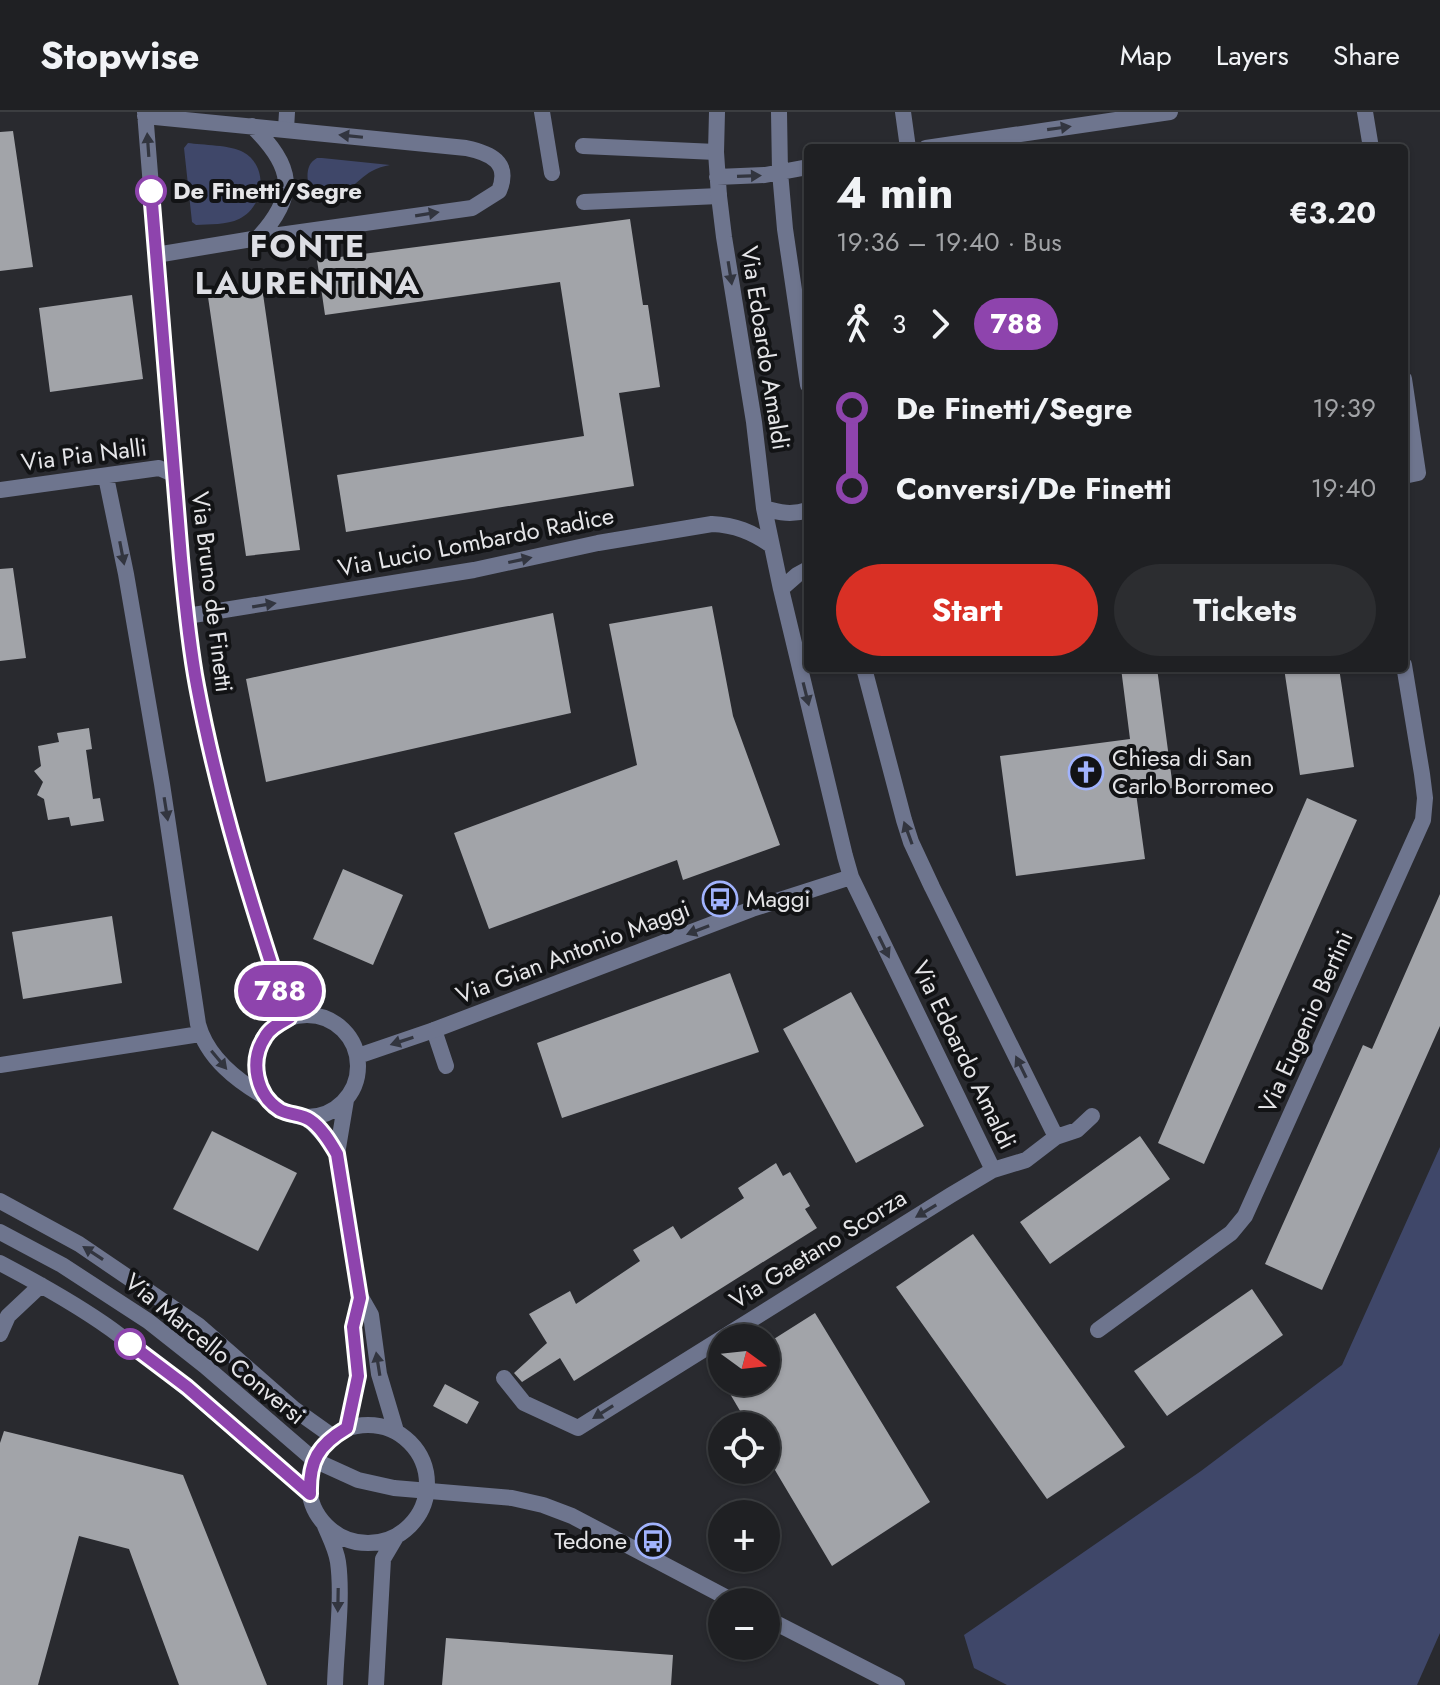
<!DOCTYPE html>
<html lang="en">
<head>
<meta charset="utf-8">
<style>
	:root { --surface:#1f2023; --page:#2c2d30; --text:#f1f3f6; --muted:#a1a3a6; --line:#3c3e41; --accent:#d93025 }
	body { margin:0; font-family:Jost,sans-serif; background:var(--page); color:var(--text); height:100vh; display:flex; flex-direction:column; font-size:30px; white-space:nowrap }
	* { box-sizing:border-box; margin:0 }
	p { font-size:26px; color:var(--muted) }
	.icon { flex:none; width:44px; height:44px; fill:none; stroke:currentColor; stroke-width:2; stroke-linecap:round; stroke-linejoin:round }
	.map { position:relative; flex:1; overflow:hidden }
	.panel { position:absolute; left:804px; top:32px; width:604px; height:528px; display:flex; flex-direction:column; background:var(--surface); border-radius:8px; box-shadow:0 2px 6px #0004,0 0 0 2px var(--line) }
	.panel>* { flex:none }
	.badge { padding:0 16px; border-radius:26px; font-size:28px; line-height:52px }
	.needle { width:52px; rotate:105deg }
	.fabs { position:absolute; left:708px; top:1212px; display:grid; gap:16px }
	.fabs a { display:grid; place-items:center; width:72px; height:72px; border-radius:50%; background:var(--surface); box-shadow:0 2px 6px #0004,0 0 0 2px var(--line); font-size:40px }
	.map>.badge { position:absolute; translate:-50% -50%; box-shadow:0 0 0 4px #fff }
	.legs { display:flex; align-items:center; gap:12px; height:88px; padding:0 32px; font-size:26px }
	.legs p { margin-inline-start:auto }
	.overview { display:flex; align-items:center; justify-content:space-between; height:136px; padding:0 32px }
	h1 { font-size:44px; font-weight:700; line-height:60px }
	.cta { display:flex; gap:16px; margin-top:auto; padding:16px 32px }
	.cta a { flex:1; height:92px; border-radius:48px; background:var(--accent); color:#fff; font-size:32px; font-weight:700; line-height:92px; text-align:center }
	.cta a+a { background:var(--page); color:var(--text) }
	ul { padding:0 32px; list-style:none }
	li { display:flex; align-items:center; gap:28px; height:80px; font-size:30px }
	li i { display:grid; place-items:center; width:12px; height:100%; margin:0 10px; background:currentColor }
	li i::after { content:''; width:20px; height:20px; margin:-10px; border:6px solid; border-radius:50%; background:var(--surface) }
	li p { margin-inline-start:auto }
	li:first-child i { background:linear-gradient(#0000 50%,currentColor 0) }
	li:last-child i { background:linear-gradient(currentColor 50%,#0000 0) }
	header { display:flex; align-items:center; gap:48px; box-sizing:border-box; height:112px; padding:0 40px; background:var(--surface); border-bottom:2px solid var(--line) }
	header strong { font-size:38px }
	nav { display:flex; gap:44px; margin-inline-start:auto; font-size:28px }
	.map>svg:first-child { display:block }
	.green { fill:#3f4769 }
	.building { fill:#a2a4a9 }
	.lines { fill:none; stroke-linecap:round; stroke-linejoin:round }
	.lane { stroke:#6e758e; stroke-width:16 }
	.street { stroke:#6e758e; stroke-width:16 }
	.oneway { fill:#32353f }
	.line-1-casing { stroke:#fff; stroke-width:18 }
	.line-1 { stroke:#8e44ad; stroke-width:12 }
	.stop-1-dot { fill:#fff; stroke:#8e44ad; stroke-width:4 }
	.labels { text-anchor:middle; stroke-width:8; stroke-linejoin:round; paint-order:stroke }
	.stop-label { font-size:24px; font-weight:bold; fill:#e5e5e8; stroke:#121315; text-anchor:start }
	.street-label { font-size:24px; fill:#e5e5e8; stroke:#121315 }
	.poi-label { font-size:24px; fill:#e5e5e8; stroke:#121315; text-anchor:start }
	.district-label { font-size:32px; font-weight:bold; letter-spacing:2px; fill:#dddee4; stroke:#121315 }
</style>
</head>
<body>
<header>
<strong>Stopwise</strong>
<nav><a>Map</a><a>Layers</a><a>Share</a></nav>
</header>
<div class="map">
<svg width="1440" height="1573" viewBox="0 0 1440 1573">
	<rect width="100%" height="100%" fill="#292a2f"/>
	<!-- green -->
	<path class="green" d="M188 31C202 33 231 33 243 40 269 54 265 95 239 107 227 113 209 112 196 113L192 110 184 36Z
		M317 46H322L390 53C384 54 377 56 372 59 352 70 336 100 310 87 309 73 302 54 317 46Z
		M1440 1035V1521L1417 1573H1007L974 1556 964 1523 1201 1359 1342 1253Z"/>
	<!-- building -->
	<path class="building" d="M13 19 33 155 0 159V20Z
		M630 107 643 193H648L660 275 619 281 634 374 346 420 337 363 584 324 560 170 325 203 317 148Z
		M262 175 300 438 246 444 208 185Z
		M132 183 143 267 50 280 39 196Z
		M13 456 26 546 0 549V457Z
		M712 494 733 604 780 733 683 768 677 748 489 817 454 721 637 653 609 512Z
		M553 501 571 601 266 670 246 567Z
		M1121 556H1157L1173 676 1136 681 1145 747 1016 764 1000 644 1130 627Z
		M1284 556H1339L1354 655 1300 663Z
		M89 616 92 637 86 638 93 687 100 686 104 709 71 714 69 705 48 708 44 687 37 683 43 670 34 659 41 654 38 634 59 630 57 621Z
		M1307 686 1357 708 1204 1052 1158 1031Z
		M343 757 403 783 373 853 313 827Z
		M1440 782V914L1322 1178 1265 1152 1363 933 1372 937Z
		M112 804 122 871 23 887 12 820Z
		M730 861 759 940 562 1006 537 931Z
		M851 880 924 1014 856 1051 783 917Z
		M212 1019 297 1061 258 1139 173 1097Z
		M1140 1024 1170 1067 1050 1152 1020 1110Z
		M776 1051 783 1064 790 1060 810 1094 805 1097 817 1116 574 1269 560 1246 522 1270 514 1261 547 1231 529 1202 570 1179 576 1192 640 1149 633 1138 673 1114 681 1127 744 1086 738 1076Z
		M973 1122 1125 1335 1047 1387 896 1175Z
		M1252 1177 1283 1223 1167 1304 1134 1259Z
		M815 1201 930 1390 832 1454 766 1343V1314H749L723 1270H766V1232Z
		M445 1272 479 1290 467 1312 433 1294Z
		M4 1319 183 1363 267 1573H179L129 1437 79 1424 38 1573H0V1331Z
		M446 1526 673 1543 671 1573H442Z"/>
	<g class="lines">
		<!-- lane -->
		<path class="lane" d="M542 0 552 61
			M286 17 287 0
			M583 34 716 40
			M584 90 719 84
			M434 918 446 954
			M0 1120 62 1153 148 1209 205 1254 314 1348 358 1368 394 1376 512 1386 543 1393 572 1404 735 1490
			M766 1506 897 1573"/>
		<!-- street -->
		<path class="street" d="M145 0 181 446C185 489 189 532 197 575 219 687 253 798 289 906
			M717 0 716 40 719 84 724 125 754 310 764 396 781 477 845 744 851 765 993 1058
			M779 0 780 60 785 117 808 273
			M903 0 908 36
			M1365 0 1371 36
			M145 4 466 36C490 41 511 50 499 79L472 96 258 126 156 143
			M252 14C293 54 299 82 258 126
			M926 36 1170 0
			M717 65 765 63 808 55
			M1404 267 1418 361 1404 364
			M106 365 126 462 162 672 198 912C207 946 237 969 267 986
			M0 378 159 356 173 362
			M764 396C780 401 792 403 808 398
			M781 477 797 463 808 457
			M187 504 474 458 598 431 712 412C735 413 752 420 771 433
			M864 556 904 708 911 730 932 775 1056 1025
			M256 954a51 51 0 1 1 102 0a51 51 0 1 1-102 0Z
			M358 944 434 918 752 797 851 765
			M0 953 200 922
			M346 988 337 1042 359 1182 371 1203 379 1262 396 1319
			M308 1006 329 1029 337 1042
			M0 1089 79 1132 198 1213 294 1297 332 1324
			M0 1151C38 1171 76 1192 111 1217 181 1268 244 1326 310 1382
			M1098 1218 1231 1121 1245 1104 1423 708 1425 686 1422 662 1404 553
			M0 1222 8 1204 41 1173
			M504 1266 524 1291 578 1316 951 1083 993 1058 1026 1048 1056 1025 1077 1018 1092 1004
			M309 1372a59 59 0 1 1 118 0a59 59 0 1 1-118 0Z
			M347 1316 358 1264 353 1215 360 1186
			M325 1414C330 1426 336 1437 338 1450 343 1485 336 1536 335 1573
			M376 1573 383 1447 396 1425"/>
	</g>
	<!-- one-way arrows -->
	<defs><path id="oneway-solid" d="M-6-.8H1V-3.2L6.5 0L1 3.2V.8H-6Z" transform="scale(2)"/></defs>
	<g class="oneway">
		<use href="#oneway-solid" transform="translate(1059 16) rotate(-8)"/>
		<use href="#oneway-solid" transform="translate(351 24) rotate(-174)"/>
		<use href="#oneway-solid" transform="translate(148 33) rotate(-94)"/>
		<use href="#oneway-solid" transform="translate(749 64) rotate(-2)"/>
		<use href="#oneway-solid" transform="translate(427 102) rotate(-9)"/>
		<use href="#oneway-solid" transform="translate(730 161) rotate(81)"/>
		<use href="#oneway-solid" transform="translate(122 441) rotate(79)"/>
		<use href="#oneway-solid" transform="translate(520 448) rotate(-12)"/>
		<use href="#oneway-solid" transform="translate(264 493) rotate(-9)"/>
		<use href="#oneway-solid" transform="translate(806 582) rotate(76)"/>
		<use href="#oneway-solid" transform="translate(166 697) rotate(81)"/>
		<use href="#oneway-solid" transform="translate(908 721) rotate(-110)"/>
		<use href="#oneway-solid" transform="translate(698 818) rotate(159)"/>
		<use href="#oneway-solid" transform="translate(884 835) rotate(64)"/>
		<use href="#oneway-solid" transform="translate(402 929) rotate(162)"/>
		<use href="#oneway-solid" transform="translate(219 948) rotate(50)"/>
		<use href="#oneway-solid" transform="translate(1021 955) rotate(-116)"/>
		<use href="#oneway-solid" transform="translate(926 1099) rotate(149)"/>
		<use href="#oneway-solid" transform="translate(93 1141) rotate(-147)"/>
		<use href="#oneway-solid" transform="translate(378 1252) rotate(-99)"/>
		<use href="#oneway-solid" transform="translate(603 1300) rotate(148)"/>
		<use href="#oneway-solid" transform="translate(338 1488) rotate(91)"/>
	</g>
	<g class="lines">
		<!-- line-1 casing -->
		<g class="line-1-casing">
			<path id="line-1" d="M130 1232 187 1275 310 1382C309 1349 318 1333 347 1316L358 1264 353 1215 360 1186 337 1042C330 1030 321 1015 310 1008 302 1002 290 1003 280 998 256 983 249 949 265 925 270 916 280 911 289 906 253 797 218 687 197 574 189 532 185 489 181 446L151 79"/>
		</g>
		<!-- line-1 -->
		<use href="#line-1" class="line-1"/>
	</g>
	<!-- icons -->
	<defs>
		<g id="church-ring" transform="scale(1.8)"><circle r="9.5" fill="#121315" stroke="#a1b3fd" stroke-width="1.5"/><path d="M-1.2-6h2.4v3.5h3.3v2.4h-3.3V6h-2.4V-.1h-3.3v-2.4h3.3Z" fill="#a1b3fd"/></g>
		<g id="bus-ring" transform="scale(1.8)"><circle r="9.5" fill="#121315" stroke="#a1b3fd" stroke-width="1.5"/><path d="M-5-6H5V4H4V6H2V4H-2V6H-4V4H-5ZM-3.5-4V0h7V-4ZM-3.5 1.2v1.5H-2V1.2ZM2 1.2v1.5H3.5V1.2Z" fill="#a1b3fd"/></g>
	</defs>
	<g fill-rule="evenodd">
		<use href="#church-ring" x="1086" y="660"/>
		<use href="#bus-ring" x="720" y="787"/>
		<use href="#bus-ring" x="653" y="1429"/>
	</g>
	<!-- markers -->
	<g class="stop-1-dot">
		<circle cx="151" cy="79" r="14"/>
		<circle cx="130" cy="1232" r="14"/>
	</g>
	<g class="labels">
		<!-- stop labels -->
		<g class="stop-label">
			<text x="173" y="87">De Finetti/Segre</text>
		</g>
		<!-- street labels -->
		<g class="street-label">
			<text transform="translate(765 236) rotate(81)" y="8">Via Edoardo Amaldi</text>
			<text transform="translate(84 343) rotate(-7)" y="8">Via Pia Nalli</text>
			<text transform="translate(476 430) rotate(-11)" y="8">Via Lucio Lombardo Radice</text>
			<text transform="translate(212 480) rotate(83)" y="8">Via Bruno de Finetti</text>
			<text transform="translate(573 840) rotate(-21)" y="8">Via Gian Antonio Maggi</text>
			<text transform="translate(1306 910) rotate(-66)" y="8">Via Eugenio Bertini</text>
			<text transform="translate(964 943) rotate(64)" y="8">Via Edoardo Amaldi</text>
			<text transform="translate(818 1137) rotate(-32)" y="8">Via Gaetano Scorza</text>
			<text transform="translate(215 1237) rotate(39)" y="8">Via Marcello Conversi</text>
		</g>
		<!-- poi labels -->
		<g class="poi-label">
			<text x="1112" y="654">Chiesa di San<tspan x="1112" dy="28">Carlo Borromeo</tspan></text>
			<text x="746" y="795">Maggi</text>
			<text x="627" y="1437" text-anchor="end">Tedone</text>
		</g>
		<!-- district labels -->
		<g class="district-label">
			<text x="308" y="145">FONTE<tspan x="308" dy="37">LAURENTINA</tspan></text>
		</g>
	</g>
</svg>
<div class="fabs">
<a><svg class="needle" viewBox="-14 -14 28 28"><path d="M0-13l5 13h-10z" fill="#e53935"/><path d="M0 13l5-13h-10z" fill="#a1a3a6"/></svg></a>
<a><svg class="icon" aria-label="locate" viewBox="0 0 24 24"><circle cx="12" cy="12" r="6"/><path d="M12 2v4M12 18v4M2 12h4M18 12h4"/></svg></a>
<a>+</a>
<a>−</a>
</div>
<b class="badge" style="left:280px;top:879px;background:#8e44ad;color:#fff">788</b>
<section class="panel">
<div class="overview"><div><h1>4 min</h1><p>19:36 – 19:40 · Bus</p></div><b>€3.20</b></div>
<div class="legs"><svg class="icon" aria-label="walk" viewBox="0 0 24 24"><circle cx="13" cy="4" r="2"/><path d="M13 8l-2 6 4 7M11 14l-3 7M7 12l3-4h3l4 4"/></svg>3<svg class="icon" aria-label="forward" viewBox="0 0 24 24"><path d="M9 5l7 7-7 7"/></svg><b class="badge" style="background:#8e44ad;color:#fff">788</b></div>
<ul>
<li><i style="color:#8e44ad"></i><b>De Finetti/Segre</b><p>19:39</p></li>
<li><i style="color:#8e44ad"></i><b>Conversi/De Finetti</b><p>19:40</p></li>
</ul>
<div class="cta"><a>Start</a><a>Tickets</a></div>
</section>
</div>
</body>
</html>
